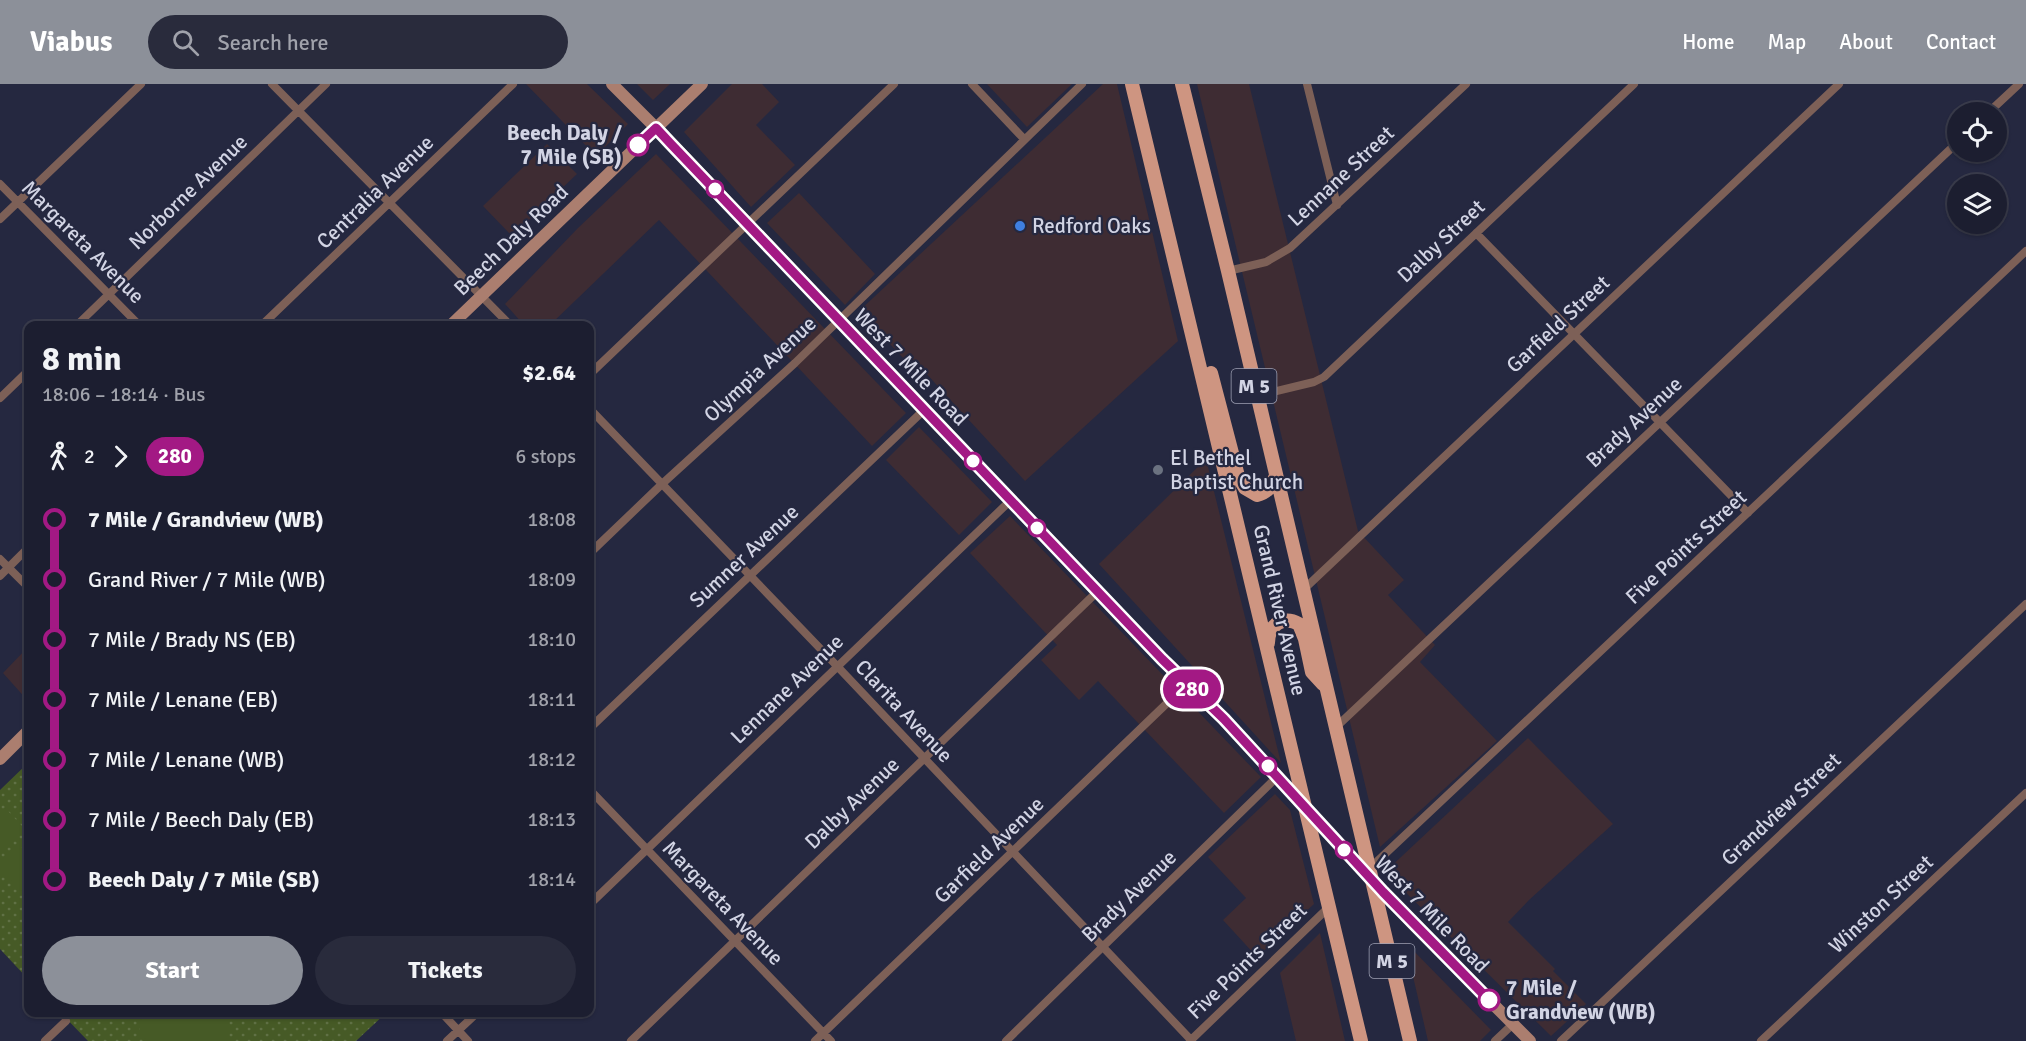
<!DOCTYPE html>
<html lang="en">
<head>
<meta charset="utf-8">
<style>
	:root { --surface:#1c1e30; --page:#292b3c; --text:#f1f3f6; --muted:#a0a2ab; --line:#3a3c4c; --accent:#8c9099 }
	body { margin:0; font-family:Signika,sans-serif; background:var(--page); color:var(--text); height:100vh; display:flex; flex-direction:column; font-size:22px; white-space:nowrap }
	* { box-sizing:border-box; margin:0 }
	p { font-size:20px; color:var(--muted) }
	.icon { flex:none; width:33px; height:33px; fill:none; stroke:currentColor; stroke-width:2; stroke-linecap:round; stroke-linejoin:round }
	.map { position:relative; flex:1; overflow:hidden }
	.details { position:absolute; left:24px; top:237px; width:570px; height:696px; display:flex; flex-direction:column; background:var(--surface); border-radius:12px; box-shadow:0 2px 4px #0004,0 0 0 2px var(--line) }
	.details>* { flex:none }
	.badge { padding:0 12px; border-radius:20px; font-size:21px; line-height:39px }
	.tools { position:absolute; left:1947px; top:18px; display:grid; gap:12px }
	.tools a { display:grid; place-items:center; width:60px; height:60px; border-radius:50%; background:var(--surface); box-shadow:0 2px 4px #0004,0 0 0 2px var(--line); font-size:30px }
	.map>.badge { position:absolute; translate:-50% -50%; box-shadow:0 0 0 3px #fff }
	.legs { display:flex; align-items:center; gap:9px; height:66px; padding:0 18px; font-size:20px }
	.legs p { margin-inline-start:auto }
	.summary { display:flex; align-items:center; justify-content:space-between; height:102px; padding:0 18px }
	h1 { font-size:33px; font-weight:800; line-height:45px }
	.button { display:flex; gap:12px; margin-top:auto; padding:12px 18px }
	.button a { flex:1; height:69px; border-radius:36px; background:var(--accent); color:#fff; font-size:24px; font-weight:800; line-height:69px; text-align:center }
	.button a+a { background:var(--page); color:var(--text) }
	ul { padding:0 18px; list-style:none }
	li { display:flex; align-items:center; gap:21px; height:60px; font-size:22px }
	li i { display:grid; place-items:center; width:9px; height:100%; margin:0 8px; background:currentColor }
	li i::after { content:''; width:15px; height:15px; margin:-8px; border:4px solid; border-radius:50%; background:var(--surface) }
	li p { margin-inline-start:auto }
	li:first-child i { background:linear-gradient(#0000 50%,currentColor 0) }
	li:last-child i { background:linear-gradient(currentColor 50%,#0000 0) }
	header { display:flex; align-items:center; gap:36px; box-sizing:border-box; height:84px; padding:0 30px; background:var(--accent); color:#fff }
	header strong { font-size:28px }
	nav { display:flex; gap:33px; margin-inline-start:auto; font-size:21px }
	.search { width:420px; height:54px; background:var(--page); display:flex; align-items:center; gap:15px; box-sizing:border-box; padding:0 21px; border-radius:33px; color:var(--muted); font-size:22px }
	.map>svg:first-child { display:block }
	.commercial { fill:#3e2c33 }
	.grass { fill:url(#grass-dots) }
	.garden { fill:#465a26 }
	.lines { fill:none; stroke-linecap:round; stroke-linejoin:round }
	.minor { stroke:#7d6057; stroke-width:8 }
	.secondary { stroke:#ab7e6f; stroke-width:12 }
	.primary { stroke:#ce9581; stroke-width:14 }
	.line-1-casing { stroke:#fff; stroke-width:14 }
	.line-1 { stroke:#a31984; stroke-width:9 }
	.stop-1-dot { fill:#fff; stroke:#a31984; stroke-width:3 }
	.shop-dot { fill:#3f7fe0; stroke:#252840; stroke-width:2 }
	.worship-dot { fill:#6b7280; stroke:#252840; stroke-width:2 }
	.labels { text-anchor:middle; stroke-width:4.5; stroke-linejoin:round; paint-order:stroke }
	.shield { fill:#252840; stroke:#9ea0b3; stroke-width:1.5 }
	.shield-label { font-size:20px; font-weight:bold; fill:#d2d4e4 }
	.stop-label { font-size:21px; font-weight:bold; fill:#d2d4e4; stroke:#252840; text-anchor:end }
	.street-label { font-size:21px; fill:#d2d4e4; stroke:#252840 }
	.poi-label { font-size:21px; fill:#d2d4e4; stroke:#252840; text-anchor:start }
</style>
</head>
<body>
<header>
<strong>Viabus</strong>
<div class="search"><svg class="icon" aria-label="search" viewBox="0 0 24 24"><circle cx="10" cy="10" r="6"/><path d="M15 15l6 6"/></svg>Search here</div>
<nav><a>Home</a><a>Map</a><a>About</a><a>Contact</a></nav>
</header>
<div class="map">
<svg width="2026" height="957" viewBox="0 0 2026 957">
	<defs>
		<pattern id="grass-dots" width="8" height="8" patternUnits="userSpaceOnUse" patternTransform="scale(1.5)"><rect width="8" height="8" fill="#465a26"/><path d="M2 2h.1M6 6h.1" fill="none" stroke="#607145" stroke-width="1.8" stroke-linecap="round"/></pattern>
	</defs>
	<rect width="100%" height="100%" fill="#252840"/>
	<!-- commercial -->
	<path class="commercial" d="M526 0H587L628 40 596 72Z
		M637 0H670L653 16Z
		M732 0H762L779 18 756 41 795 81 751 123 684 48Z
		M987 0H1072L1027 43Z
		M1103 0H1117L1178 257 1025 397 923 286 906 277 859 227Z
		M1197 0H1249L1358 447 1404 496 1388 511 1435 561 1420 578 1497 657 1380 763Z
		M547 60 577 90 512 152 483 122Z
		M656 70 906 329 872 362 659 136 550 241H524L505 220 578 144Z
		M799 109 875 190 845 221 767 139Z
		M919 343 992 418 959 451 886 376Z
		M1206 375 1281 679 1099 480Z
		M1010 432 1261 693 1224 729 1098 597 1079 616 1041 576 1057 561 970 469Z
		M28 563V617L3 589Z
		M1528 654 1613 740 1529 816 1508 838 1555 885 1553 887 1586 920 1551 952 1385 788Z
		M1275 710 1290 726 1314 820 1257 873 1223 836 1246 814 1208 773Z
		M1320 849 1345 957H1296L1280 889Z
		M1405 858 1491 946 1480 957H1428Z"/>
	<!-- grass -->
	<path class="grass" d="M28 679V895L0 865V706Z
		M61 929H386L356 957H88Z"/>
	<!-- garden -->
	<path class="garden" d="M5 724 23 743 0 765V729Z
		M20 762 28 771V774L8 794 0 785V782Z
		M28 780V799L21 807 11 796Z
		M227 928V957H148L140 951V936L150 929Z"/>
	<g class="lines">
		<!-- minor -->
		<path class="minor" d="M272 0 511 242
			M972 0 1024 55
			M1307 0 1337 121
			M1989 28 2019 0
			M0 100 140 242
			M0 135 141 0
			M1476 149 1748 429
			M1228 187 1266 178 1290 164 1466 0
			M76 242 326 0
			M261 242 513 0
			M590 290 894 0
			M1256 312 1314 298 1324 293 1634 0
			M0 314 28 287
			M590 325 837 582 1191 956
			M590 469 662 400 795 279 1082 0
			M0 475 28 503
			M0 492 28 464
			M1303 506 1839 0
			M590 644 924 326
			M1335 644 1958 58
			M590 706 831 957
			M1369 785 2026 167
			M590 820 1011 416
			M441 928 468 957
			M45 957 66 937
			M447 957 478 928
			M631 957 1098 507
			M815 957 1187 600
			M1006 957 1278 692
			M1190 957 1329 823
			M1495 957 1513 940
			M1561 957 2026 520
			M1761 957 2026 709"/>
		<!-- secondary -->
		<path class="secondary" d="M612 0 673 61 1170 583 1224 635 1412 839 1530 957
			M450 242 702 0
			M0 675 28 647"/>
		<!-- primary -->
		<path class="primary" d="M1132 0 1361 957
			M1182 0 1228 187 1410 957
			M1211 289 1238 392 1245 404 1257 411C1268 408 1271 403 1276 392
			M1268 559C1268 541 1283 531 1299 540L1305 555 1312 588 1323 600"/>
	</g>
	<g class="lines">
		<!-- line-1 casing -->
		<g class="line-1-casing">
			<path id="line-1" d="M638 61 656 44 670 59 1162 575 1224 635 1383 808 1489 916"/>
		</g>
		<!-- line-1 -->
		<use href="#line-1" class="line-1"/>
	</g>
	<!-- markers -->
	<g class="stop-1-dot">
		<circle cx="638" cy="61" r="10"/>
		<circle cx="715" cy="105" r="8"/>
		<circle cx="973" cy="377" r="8"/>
		<circle cx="1037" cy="444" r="8"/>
		<circle cx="1268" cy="682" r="8"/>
		<circle cx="1344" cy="766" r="8"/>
		<circle cx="1489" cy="916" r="10"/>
	</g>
	<circle class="shop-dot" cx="1020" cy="142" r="6"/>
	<circle class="worship-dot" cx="1158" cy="386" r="6"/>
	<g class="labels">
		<!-- shield labels -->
		<g class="shield">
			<rect x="1231.5" y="285" width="45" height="34" rx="4.5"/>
			<rect x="1369.5" y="860" width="45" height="34" rx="4.5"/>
		</g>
		<g class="shield-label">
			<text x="1254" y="309">M 5</text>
			<text x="1392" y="884">M 5</text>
		</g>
		<!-- stop labels -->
		<g class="stop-label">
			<text x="622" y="56">Beech Daly /<tspan x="622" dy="24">7 Mile (SB)</tspan></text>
			<text x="1506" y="911" text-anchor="start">7 Mile /<tspan x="1506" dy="24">Grandview (WB)</tspan></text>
		</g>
		<!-- street labels -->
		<g class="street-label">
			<text transform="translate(1341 92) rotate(-43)" y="7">Lennane Street</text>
			<text transform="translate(188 108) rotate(-44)" y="7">Norborne Avenue</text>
			<text transform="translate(375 108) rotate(-44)" y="7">Centralia Avenue</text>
			<text transform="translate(511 156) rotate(-44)" y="7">Beech Daly Road</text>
			<text transform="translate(1441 157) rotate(-43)" y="7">Dalby Street</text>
			<text transform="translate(83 158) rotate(45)" y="7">Margareta Avenue</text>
			<text transform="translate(1558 240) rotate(-43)" y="7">Garfield Street</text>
			<text transform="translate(911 283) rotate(46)" y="7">West 7 Mile Road</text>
			<text transform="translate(760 285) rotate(-43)" y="7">Olympia Avenue</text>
			<text transform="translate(1634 338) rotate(-43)" y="7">Brady Avenue</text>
			<text transform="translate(1686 463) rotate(-43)" y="7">Five Points Street</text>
			<text transform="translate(744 472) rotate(-43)" y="7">Sumner Avenue</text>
			<text transform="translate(1280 526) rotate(77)" y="7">Grand River Avenue</text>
			<text transform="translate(787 605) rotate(-44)" y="7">Lennane Avenue</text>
			<text transform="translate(904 627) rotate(47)" y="7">Clarita Avenue</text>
			<text transform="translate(852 719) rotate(-44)" y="7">Dalby Avenue</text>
			<text transform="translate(1781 725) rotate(-43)" y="7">Grandview Street</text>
			<text transform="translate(989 766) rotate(-44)" y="7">Garfield Avenue</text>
			<text transform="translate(1129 812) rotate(-44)" y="7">Brady Avenue</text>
			<text transform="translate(723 819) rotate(46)" y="7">Margareta Avenue</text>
			<text transform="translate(1881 820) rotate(-43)" y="7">Winston Street</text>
			<text transform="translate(1432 830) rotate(46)" y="7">West 7 Mile Road</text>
			<text transform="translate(1247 877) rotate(-44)" y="7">Five Points Street</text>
		</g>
		<!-- poi labels -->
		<g class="poi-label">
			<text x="1032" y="149">Redford Oaks</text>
			<text x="1170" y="381">El Bethel<tspan x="1170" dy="24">Baptist Church</tspan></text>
		</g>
	</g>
</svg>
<div class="tools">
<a><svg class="icon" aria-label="locate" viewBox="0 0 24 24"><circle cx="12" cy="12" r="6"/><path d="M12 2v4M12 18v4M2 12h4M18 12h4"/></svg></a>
<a><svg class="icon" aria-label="layers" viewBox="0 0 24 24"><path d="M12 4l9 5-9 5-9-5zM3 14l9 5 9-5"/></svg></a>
</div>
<b class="badge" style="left:1192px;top:605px;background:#a31984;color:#fff">280</b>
<section class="details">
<div class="summary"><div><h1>8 min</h1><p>18:06 – 18:14 · Bus</p></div><b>$2.64</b></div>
<div class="legs"><svg class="icon" aria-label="walk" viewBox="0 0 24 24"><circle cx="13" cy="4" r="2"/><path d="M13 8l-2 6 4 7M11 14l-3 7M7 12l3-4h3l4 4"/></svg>2<svg class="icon" aria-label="forward" viewBox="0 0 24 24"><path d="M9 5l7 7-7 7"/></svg><b class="badge" style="background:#a31984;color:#fff">280</b><p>6 stops</p></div>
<ul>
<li><i style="color:#a31984"></i><b>7 Mile / Grandview (WB)</b><p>18:08</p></li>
<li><i style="color:#a31984"></i><span>Grand River / 7 Mile (WB)</span><p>18:09</p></li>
<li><i style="color:#a31984"></i><span>7 Mile / Brady NS (EB)</span><p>18:10</p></li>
<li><i style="color:#a31984"></i><span>7 Mile / Lenane (EB)</span><p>18:11</p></li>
<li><i style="color:#a31984"></i><span>7 Mile / Lenane (WB)</span><p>18:12</p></li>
<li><i style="color:#a31984"></i><span>7 Mile / Beech Daly (EB)</span><p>18:13</p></li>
<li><i style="color:#a31984"></i><b>Beech Daly / 7 Mile (SB)</b><p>18:14</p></li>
</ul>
<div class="button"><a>Start</a><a>Tickets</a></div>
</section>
</div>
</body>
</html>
